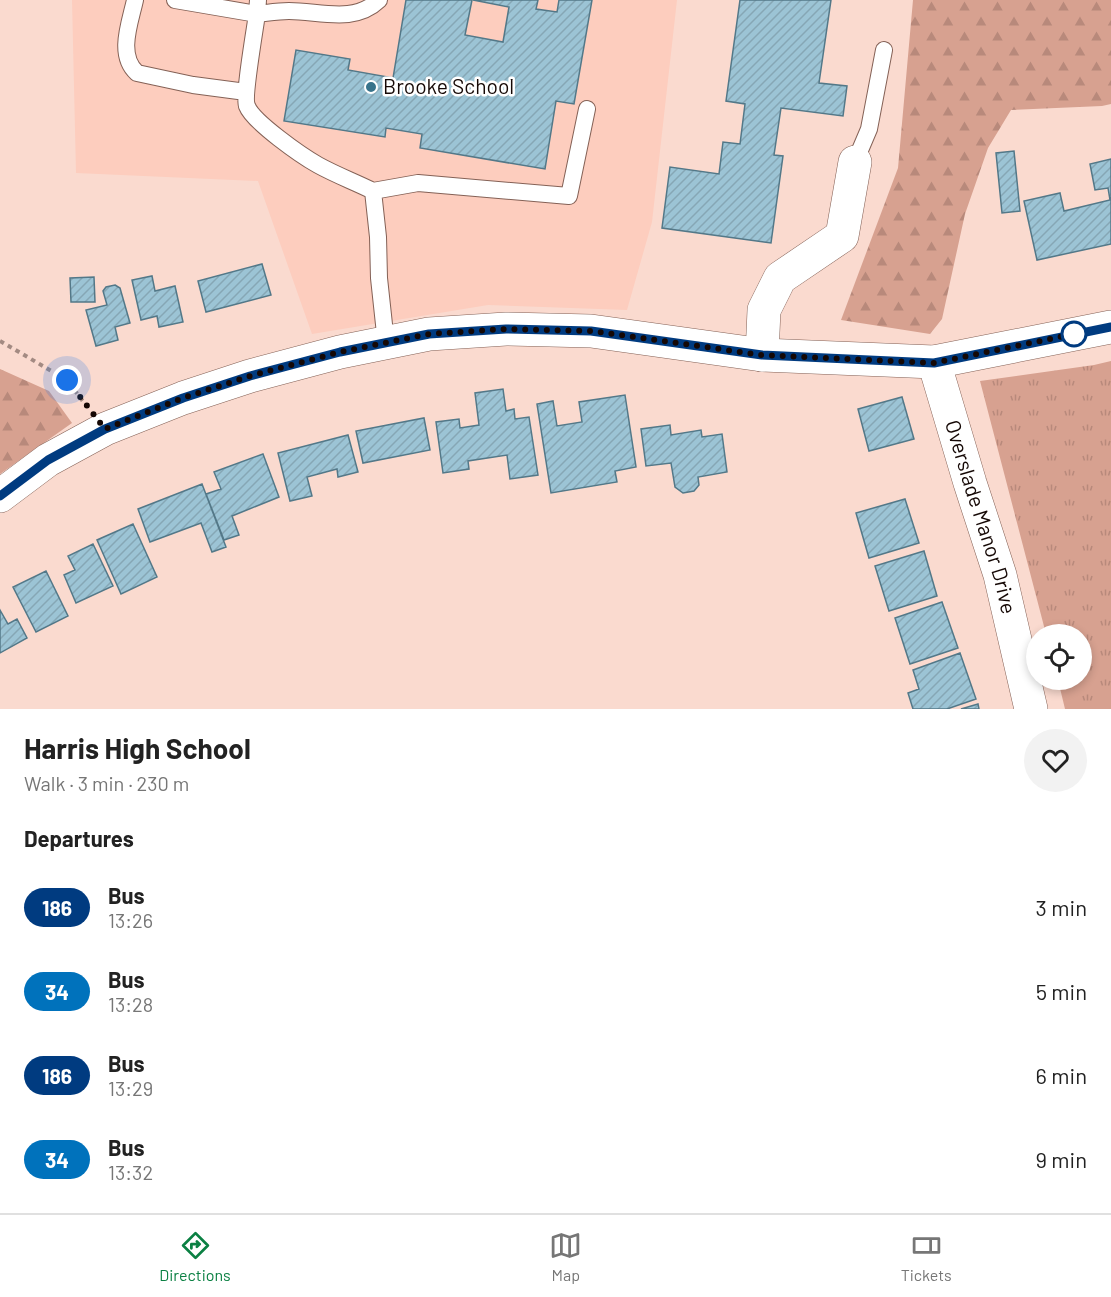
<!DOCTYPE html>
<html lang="en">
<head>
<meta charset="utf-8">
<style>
	:root { --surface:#fff; --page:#f2f2f2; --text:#222; --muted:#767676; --line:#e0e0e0; --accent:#0b8043 }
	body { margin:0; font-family:Barlow,sans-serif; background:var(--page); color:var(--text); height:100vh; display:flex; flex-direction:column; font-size:22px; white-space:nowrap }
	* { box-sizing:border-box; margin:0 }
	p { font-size:20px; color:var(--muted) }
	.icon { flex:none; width:33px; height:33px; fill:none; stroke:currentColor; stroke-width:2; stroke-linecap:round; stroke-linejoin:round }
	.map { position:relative; height:709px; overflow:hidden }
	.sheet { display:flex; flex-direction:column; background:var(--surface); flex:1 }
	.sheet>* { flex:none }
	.badge { padding:0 12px; border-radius:20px; font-size:21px; line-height:39px }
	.fabs { position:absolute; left:1026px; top:624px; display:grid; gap:12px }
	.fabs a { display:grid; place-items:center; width:66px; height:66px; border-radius:50%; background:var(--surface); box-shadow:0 3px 9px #0003; font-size:30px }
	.you { position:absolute; width:30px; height:30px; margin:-15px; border:4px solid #fff; border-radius:50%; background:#1a73e8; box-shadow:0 0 0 9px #1a73e833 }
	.map>.badge { position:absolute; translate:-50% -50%; box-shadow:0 0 0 3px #fff }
	h2 { padding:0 24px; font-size:22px; line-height:54px }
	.round { display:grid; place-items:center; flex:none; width:63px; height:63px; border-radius:32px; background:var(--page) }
	.overview { display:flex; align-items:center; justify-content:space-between; height:102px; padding:0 24px }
	h1 { font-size:28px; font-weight:700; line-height:45px }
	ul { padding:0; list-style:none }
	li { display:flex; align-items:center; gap:18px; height:84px; padding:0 24px }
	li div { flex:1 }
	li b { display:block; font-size:22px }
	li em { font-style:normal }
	li .badge { min-width:66px; font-weight:700; text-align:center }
	.tabs { display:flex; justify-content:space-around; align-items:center; height:84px; border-top:2px solid var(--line); background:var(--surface); font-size:16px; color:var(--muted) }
	.tabs a { display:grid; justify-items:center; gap:3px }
	.tabs .active { color:var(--accent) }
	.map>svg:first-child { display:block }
	.built { fill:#fdcdbe }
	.forest { fill:url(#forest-firs) }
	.park { fill:url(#park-tufts) }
	.building { fill:url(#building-hatch); stroke:#537888; stroke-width:1.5 }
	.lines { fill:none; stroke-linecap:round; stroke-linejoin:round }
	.lane-casing { stroke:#846156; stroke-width:18 }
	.street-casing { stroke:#846156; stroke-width:34 }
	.path { stroke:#a38a82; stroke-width:4; stroke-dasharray:4.5 4.5; stroke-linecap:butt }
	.lane { stroke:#fff; stroke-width:16 }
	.street { stroke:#fff; stroke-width:33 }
	.line-casing { stroke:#fff; stroke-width:14 }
	.line { stroke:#003b80; stroke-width:9 }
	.walk { stroke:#150805; stroke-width:6; stroke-dasharray:0 10.8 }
	.poi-dot { fill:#38738b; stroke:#fff; stroke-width:2 }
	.stop-dot { fill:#fff; stroke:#003b80; stroke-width:3 }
	.labels { text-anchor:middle; stroke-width:5; stroke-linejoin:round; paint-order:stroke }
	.poi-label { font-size:21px; fill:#150805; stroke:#fff; text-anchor:start }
	.street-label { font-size:21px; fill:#150805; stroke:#fff }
</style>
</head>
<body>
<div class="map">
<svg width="1111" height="709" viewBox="0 0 1111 709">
	<defs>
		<pattern id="forest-firs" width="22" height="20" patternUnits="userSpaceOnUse" patternTransform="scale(1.5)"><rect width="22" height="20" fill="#d7a190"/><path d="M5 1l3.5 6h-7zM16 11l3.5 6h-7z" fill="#b8897b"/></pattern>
		<pattern id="park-tufts" width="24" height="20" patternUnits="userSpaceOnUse" patternTransform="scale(1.5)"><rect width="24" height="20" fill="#d7a190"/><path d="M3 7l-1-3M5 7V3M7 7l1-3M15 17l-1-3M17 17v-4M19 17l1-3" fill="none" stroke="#b8897b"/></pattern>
		<pattern id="building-hatch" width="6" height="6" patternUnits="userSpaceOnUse" patternTransform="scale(1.5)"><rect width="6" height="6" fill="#9cc4d5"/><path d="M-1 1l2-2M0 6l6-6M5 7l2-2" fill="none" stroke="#86a7b5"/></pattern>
	</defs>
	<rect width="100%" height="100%" fill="#fadacf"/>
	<!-- built -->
	<path class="built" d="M72 0H677L652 222 627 310 488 305 312 334 258 181 76 173Z"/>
	<!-- forest -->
	<path class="forest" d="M913 0H1111V104L1102 106 1011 110 988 148 965 214 942 319 930 334 841 320 898 168Z
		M0 369 49 391 72 423 0 474Z"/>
	<!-- park -->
	<path class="park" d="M1111 361V709H1065L1058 680H1082V634H1046L980 381 1094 365Z"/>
	<!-- building -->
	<path class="building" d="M406 0H472L465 35 503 42 509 7 473 0H538L536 9 557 12 559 0H592L574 104 556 101 545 169 420 148 422 134 386 128 385 137 284 121 296 50 350 59 348 70 393 78Z
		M740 0H831L819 83 847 86 843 116 781 108 774 155 783 156 771 243 662 228 670 167 719 174 723 142 740 144 745 104 726 101Z
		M1014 151 1020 211 1002 213 996 153Z
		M1111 159V244L1037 260 1024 201 1060 193 1064 211 1110 200 1108 188 1095 190 1090 164Z
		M262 264 271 295 206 312 198 281Z
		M152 276 155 291 175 286 183 322 159 327 157 316 141 320 132 280Z
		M94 277 95 302H71L70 278Z
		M115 285 120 288 130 323 115 327 118 340 96 346 86 310 107 305 103 291 106 287Z
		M503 389 506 411 514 409 515 419 529 417 538 475 510 479 507 455 468 461 469 469 443 473 436 422 459 419 460 428 479 425 475 393Z
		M625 395 636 467 615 471 617 482 551 493 537 404 553 401 557 426 582 422 579 402Z
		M902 397 914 439 869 451 858 409Z
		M424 418 430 450 363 463 356 431Z
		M670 425 671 435 701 430 702 437 722 434 727 472 698 477 699 485 694 491 683 493 675 487 671 463 646 466 641 429Z
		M348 435 358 472 338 477 337 469 307 477 312 496 290 501 278 453Z
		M263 454 279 497 232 516 239 535 224 540 206 494 221 489 214 472Z
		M202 484 226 547 212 552 201 523 150 542 138 509Z
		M905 499 919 543 869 558 856 513Z
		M133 524 157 577 121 594 97 540Z
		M93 544 113 586 76 603 64 575 75 570 68 556Z
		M924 551 937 596 889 611 875 566Z
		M46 571 68 616 36 632 13 587Z
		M942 602 958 648 910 664 895 618Z
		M0 610 8 624 17 619 27 638 0 653Z
		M960 653 976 699 947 709H913L908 693 919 689 913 670Z
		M978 704 979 709H961Z"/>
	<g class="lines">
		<!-- lane casing -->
		<g class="lane-casing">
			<path id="lane" d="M135 0C130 23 117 55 137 73L193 85 246 92
				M175 0 257 14 258 0
				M379 0C354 24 320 11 289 11 278 11 267 13 257 14 255 29 243 97 247 106 253 122 302 156 318 165 336 175 355 182 373 191L378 237 379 278 386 343
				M855 162 869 129 884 50
				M373 191 418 183 569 196 587 109"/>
		</g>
		<!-- street casing -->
		<g class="street-casing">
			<g id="street">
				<path d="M762 355 764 310 780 278 842 236 855 162"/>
				<path id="s1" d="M934 362 970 483 1000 575 1031 709"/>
				<path d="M0 496 48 460 105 429 183 398 250 376 340 352 429 334 506 329 591 331 762 355 934 362 1111 327"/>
			</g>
		</g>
		<!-- path -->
		<path class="path" d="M0 341 67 380 85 404"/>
		<!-- lane -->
		<use href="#lane" class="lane"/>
		<!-- street -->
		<use href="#street" class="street"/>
	</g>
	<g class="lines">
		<!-- line casing -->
		<g class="line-casing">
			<path id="line" d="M0 496 48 460 105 429 183 398 250 376 340 352 429 334 506 329 591 331 762 355 934 363 1111 327"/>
		</g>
		<!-- line -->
		<use href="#line" class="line"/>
		<!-- walk -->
		<path class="walk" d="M67 380 105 429 183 398 250 376 340 352 429 334 506 329 591 331 762 355 934 363 1074 334"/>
	</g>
	<!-- markers -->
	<circle class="poi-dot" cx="371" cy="87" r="6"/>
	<circle class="stop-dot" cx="1074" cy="334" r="12"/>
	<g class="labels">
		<!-- poi labels -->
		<g class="poi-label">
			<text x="383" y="94">Brooke School</text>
		</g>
		<!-- street labels -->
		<g class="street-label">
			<text dy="7" stroke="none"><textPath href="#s1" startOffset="162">Overslade Manor Drive</textPath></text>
		</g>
	</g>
</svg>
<div class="fabs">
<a><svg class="icon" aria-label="locate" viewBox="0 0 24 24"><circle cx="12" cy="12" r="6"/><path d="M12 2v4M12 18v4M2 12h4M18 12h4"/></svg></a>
</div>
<div class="you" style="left:67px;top:380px"></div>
</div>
<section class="sheet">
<div class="overview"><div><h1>Harris High School</h1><p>Walk · 3 min · 230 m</p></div><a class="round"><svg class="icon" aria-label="heart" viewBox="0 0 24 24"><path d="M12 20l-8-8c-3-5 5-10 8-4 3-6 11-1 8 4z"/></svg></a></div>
<h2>Departures</h2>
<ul>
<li><span class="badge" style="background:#003b80;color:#fff">186</span><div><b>Bus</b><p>13:26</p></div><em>3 min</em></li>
<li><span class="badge" style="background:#0072bc;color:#fff">34</span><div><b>Bus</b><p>13:28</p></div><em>5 min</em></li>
<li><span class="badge" style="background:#003b80;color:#fff">186</span><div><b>Bus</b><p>13:29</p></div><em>6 min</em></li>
<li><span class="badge" style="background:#0072bc;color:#fff">34</span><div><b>Bus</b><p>13:32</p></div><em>9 min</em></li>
</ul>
</section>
<nav class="tabs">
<a class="active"><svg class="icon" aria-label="directions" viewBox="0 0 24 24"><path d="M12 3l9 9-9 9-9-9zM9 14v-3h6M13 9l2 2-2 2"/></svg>Directions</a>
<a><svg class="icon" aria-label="map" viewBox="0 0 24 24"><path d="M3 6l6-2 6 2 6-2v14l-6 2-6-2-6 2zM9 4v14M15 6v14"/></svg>Map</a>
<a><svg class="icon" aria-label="tickets" viewBox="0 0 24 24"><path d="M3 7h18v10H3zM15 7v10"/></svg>Tickets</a>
</nav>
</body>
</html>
